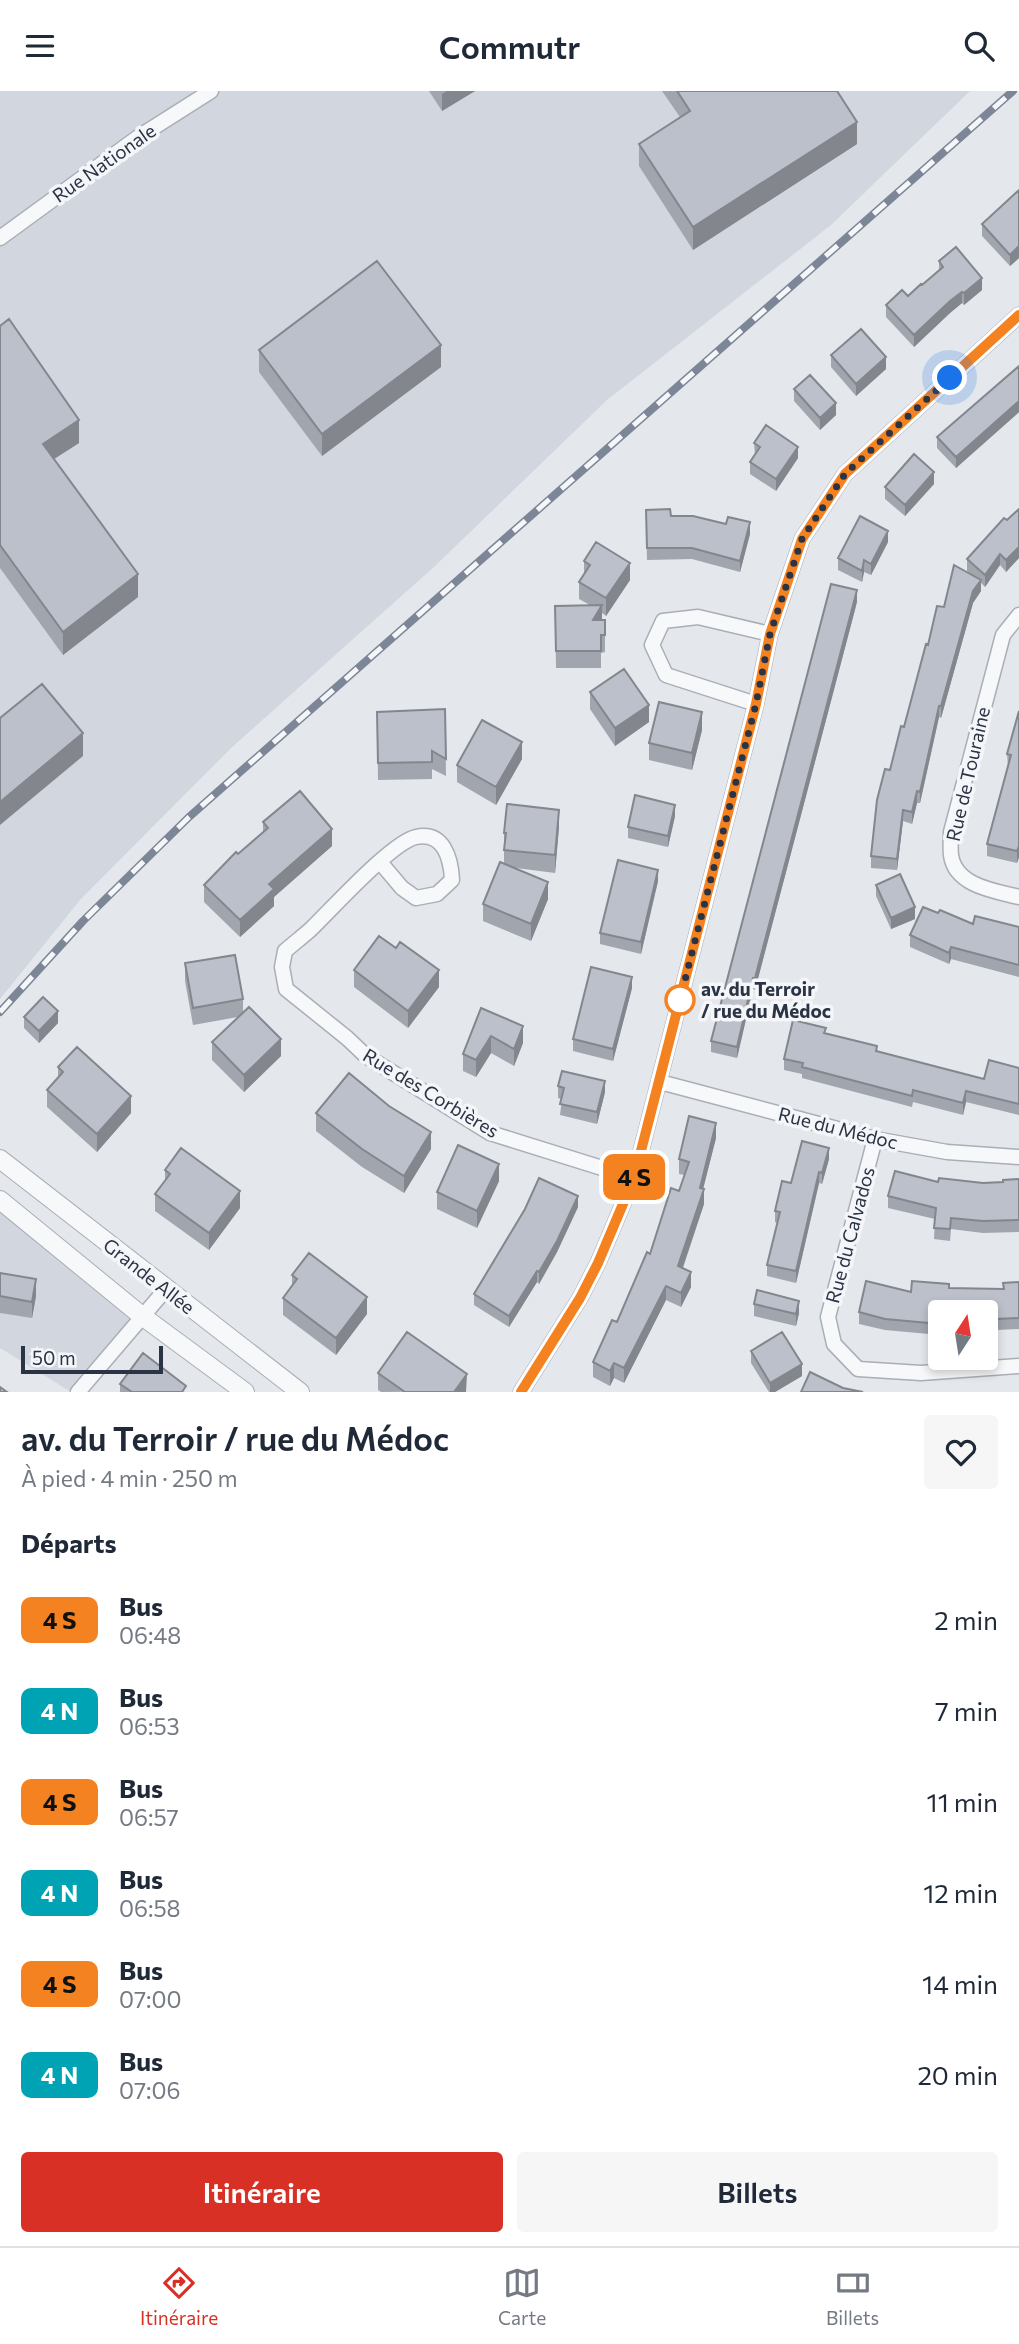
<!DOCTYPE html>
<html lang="fr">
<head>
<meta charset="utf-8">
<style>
	:root { --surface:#fff; --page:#f6f6f7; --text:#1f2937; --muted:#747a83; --line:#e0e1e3; --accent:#d93025 }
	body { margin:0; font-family:Commissioner,sans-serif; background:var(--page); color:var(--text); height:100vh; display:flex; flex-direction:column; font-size:26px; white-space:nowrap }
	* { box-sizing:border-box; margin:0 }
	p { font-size:23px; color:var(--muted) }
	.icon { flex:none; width:38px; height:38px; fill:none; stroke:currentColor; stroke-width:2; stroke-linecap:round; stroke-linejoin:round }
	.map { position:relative; height:1301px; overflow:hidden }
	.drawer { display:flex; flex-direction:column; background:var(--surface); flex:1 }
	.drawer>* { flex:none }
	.badge { padding:0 14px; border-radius:10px; font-size:24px; line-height:46px }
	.needle { width:46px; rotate:12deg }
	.controls { position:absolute; left:928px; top:1209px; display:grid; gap:14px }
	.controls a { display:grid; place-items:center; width:70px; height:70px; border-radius:7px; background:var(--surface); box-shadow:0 4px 10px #0003; font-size:35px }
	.scale { position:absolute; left:21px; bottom:18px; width:142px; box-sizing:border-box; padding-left:7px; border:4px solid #2b3445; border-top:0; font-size:19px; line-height:24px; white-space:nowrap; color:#2b3445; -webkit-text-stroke:5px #f4f6f9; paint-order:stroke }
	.you { position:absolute; width:35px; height:35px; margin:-18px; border:5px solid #fff; border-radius:50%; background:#1a73e8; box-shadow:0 0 0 10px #1a73e833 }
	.map>.badge { position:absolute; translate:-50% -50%; box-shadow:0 0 0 4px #fff }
	h2 { padding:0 21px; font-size:26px; line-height:63px }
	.round { display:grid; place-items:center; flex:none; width:74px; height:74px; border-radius:7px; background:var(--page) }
	.summary { display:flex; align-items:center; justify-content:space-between; height:119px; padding:0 21px }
	h1 { font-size:33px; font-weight:600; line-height:52px }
	.action { display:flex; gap:14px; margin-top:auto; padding:14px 21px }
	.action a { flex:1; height:80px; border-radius:7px; background:var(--accent); color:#fff; font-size:28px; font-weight:600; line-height:80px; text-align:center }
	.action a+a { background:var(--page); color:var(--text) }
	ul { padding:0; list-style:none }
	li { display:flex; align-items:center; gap:21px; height:91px; padding:0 21px }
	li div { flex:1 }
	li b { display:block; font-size:26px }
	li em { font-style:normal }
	li .badge { min-width:77px; font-weight:700; text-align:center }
	header { display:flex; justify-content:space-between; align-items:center; height:91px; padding:0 21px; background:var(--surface); font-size:32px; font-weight:600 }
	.tab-bar { display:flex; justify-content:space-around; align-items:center; height:98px; border-top:2px solid var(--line); background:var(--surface); font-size:19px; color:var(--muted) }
	.tab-bar a { display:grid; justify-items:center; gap:4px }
	.tab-bar .active { color:var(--accent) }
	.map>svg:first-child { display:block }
	.built { fill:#d2d6de }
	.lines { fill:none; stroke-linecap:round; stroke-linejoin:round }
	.minor-casing { stroke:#a9aeb7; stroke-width:17 }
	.tertiary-casing { stroke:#a9aeb7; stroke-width:20 }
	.minor { stroke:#f7f8fa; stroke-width:14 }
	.tertiary { stroke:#f7f8fa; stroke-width:18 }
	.rail-casing { stroke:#7d8696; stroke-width:8 }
	.rail { stroke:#f4f6f9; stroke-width:5; stroke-dasharray:16; stroke-linecap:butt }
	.wall { fill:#a1a5ae }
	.shaded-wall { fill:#83868d }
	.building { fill:#bbc0ca; stroke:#83868d; stroke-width:2 }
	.line-casing { stroke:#fff; stroke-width:16 }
	.line { stroke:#f58220; stroke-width:10 }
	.walk { stroke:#2b3445; stroke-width:7; stroke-dasharray:0 12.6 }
	.stop-dot { fill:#fff; stroke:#f58220; stroke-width:3.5 }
	.labels { text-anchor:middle; stroke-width:7; stroke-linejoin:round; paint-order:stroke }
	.street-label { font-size:19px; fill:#2b3445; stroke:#f4f6f9 }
	.stop-label { font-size:19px; font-weight:bold; fill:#2b3445; stroke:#f4f6f9; text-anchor:start }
</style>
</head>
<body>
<header><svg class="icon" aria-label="menu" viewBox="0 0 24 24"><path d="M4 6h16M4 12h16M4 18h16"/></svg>Commutr<svg class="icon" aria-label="search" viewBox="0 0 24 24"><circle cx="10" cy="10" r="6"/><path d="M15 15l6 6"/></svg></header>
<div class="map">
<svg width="1019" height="1301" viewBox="0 0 1019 1301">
	<rect width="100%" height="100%" fill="#e4e7ec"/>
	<!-- built -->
	<path class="built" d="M0 0H970L831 134 607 309 435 475 230 658 80 809 0 908Z
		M0 1109 142 1225 71 1301 0 1257Z"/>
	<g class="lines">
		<!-- minor casing -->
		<g class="minor-casing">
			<path id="minor" d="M0 147 137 47 211 0
				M1019 524 1003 544 951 741C951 749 950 757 951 764 955 795 995 800 1019 806
				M756 613 666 584 652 554 663 530 698 526 770 543
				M380 771 402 797 416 807 437 803 452 789C451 768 444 740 416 746 392 751 331 819 310 839 302 846 293 853 285 860L282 876 286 898 347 947 366 965 490 1042 634 1087
				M660 991 875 1048 947 1061 1019 1066
				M875 1048 828 1226 834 1253 858 1278 921 1282 1019 1275
				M78 1301 166 1198
				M521 1301 580 1207 598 1172 634 1087 756 613 770 543 802 448 845 383 1019 224"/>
		</g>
		<!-- tertiary casing -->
		<g class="tertiary-casing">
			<path id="tertiary" d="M0 1068 300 1301
				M0 1109 142 1225 245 1301"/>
		</g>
		<!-- minor -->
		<use href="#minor" class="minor"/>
		<!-- tertiary -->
		<use href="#tertiary" class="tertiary"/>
		<!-- rail casing -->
		<g class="rail-casing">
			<path id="rail" d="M0 921 83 830 189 726 1013 0"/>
		</g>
		<!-- rail -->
		<use href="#rail" class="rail"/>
	</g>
	<!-- wall -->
	<path class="wall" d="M429 0H475L442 20Z
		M662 0H837L857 53 693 159 639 75V53L680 26Z
		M1019 99V167L1010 175 982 145V133Z
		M939 170 982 199 964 214 962 212 950 222 914 256 886 226V214L908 205 922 194 939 180Z
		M0 235 79 352 54 368 138 506 63 564 0 477Z
		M259 259 441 276 322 365 259 281Z
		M831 264 886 278 856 305 831 276Z
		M1019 275V321L956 377 937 357V346Z
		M794 298 836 324 820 339 794 310Z
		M754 352 798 367 776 400 750 383V371L755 364Z
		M934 393 905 425 885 408V396Z
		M1019 418V467L1006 481 1000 474 985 496 981 492V500L973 512 941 627 939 626 920 712H917L912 733 903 730 897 779 871 777V765L890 679 928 554 944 516 971 484 967 480V468Z
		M646 419 750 443 740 481 692 468 647 469Z
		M888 451 871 484 864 481 862 491 838 479V467Z
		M584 470 630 489 606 525 602 522V529H605V561L601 562V577H556L555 515 590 514 579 508V491L584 483Z
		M857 511 755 899 753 898 737 967 711 961V950Z
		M590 601 649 631 615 655 590 618Z
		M445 618 446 685 432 678V688L378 689 377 621Z
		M1019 620V766L1017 772 987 765V753L1008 675 1007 663Z
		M702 639 692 679 649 669V652Z
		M522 668 496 714 457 691V674Z
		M675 725 668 756 628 747V736Z
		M263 731 332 755 274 806V815L240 846 204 811V794L263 742Z
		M559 736 555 782 516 777 548 808 531 850 483 830V813L504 773V742Z
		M658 790 641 863 600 853V842Z
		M876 794 915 828 891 838 876 805Z
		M938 822 973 833 1019 836V886L951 868 949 873 910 856V844Z
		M185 872 243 908V922L281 965 244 1001 212 969V951L238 926 193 934 185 890Z
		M354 879 439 896 408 937 354 896Z
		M632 897 613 970 573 960V948Z
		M481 917 523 952 514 975 491 962 476 986 463 980V963Z
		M24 926 58 932 39 952 24 937Z
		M826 943 877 960 984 988 1019 977V1024L966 1011 963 1024 913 1011 912 1016 802 987V983L784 979V968Z
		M58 976 131 1022 97 1061 47 1016V999L58 987Z
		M558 995 605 1001 597 1033 560 1024 562 1008 558 1007Z
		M316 1022 431 1058 404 1102 362 1076 316 1040Z
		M716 1047 703 1098 704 1113 683 1177 691 1196 681 1216 666 1209 624 1292 614 1287 610 1295 593 1286V1271L617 1231 679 1100 685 1084 679 1083V1068Z
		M829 1068 822 1093 819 1092 796 1192 767 1185V1174L777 1132 775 1131V1120L791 1092Z
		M165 1079 240 1117 209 1159 155 1120V1103L165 1090Z
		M1019 1088V1141L983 1142 951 1138 950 1150 934 1148 935 1128 888 1117V1105L938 1091H1003Z
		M499 1090 477 1137 437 1118V1101Z
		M578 1116 557 1161 539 1193 537 1191 509 1236 474 1214V1203Z
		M0 1182 36 1205 32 1227 0 1222Z
		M292 1184 367 1223 336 1264 283 1224V1207L292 1194Z
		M1019 1191V1238L996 1239V1243H985V1222H940V1244L885 1239 859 1233V1221L911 1201 949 1197 1004 1198Z
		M754 1213 799 1222 796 1235 754 1225Z
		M751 1260 802 1285 775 1301H769L751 1272Z
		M378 1282 467 1300 381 1301 378 1299Z
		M120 1293 186 1301H120Z"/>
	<!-- shaded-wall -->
	<path class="shaded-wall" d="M447 0H475L442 20V3Z
		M857 31V53L693 159V136Z
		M1019 155V167L1010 175V164Z
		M982 187V199L964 214V202Z
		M962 201V212L950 222 914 256V244L950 210Z
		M441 254V276L322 365V343Z
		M886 266V278L856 305V293Z
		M1019 310V321L956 377V366Z
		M836 312V324L820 339V327Z
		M79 329V352L43 375V353Z
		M798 356V367L776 400V388Z
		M934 381V393L905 425V414Z
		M750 431V443L740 481V470Z
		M888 440V451L871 484V473Z
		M1019 456V467L1006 481V469Z
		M1000 463V474L985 496V484Z
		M864 469V481L862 491V480Z
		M630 472V489L606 525V507Z
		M138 483V506L63 564V541Z
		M981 489V500L973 512 941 627V615L973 500Z
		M857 499V511L755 899V887Z
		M602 514V532L593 529Z
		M649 614V631L615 655V637Z
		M939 615V626L920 712V701Z
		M702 621V639L692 679V662Z
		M83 642V665L0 734V711Z
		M522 651V668L496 714V696Z
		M917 700V712L912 733V721Z
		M675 714V725L668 756V745Z
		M559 719V736L555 782V764Z
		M903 719V730L897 779V768Z
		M332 738V755L274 806V815L240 846V829L269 793Z
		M1019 755V766L1017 772V760Z
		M658 779V790L641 863V851Z
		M548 791V808L531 850V833Z
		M915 816V828L891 838V827Z
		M951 856V868L949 873V862Z
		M439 879V896L408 937V920Z
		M632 886V897L613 970V958Z
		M753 887V898L737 967V956Z
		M58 920V932L39 952V940Z
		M523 935V952L514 975V958Z
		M491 945V962L476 986V969Z
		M281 948V965L244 1001V984Z
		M605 990V1001L597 1033V1021Z
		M966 1000V1011L963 1024V1012Z
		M131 1005V1022L97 1061V1043Z
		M716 1032V1047L701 1106 704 1098V1113L678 1190V1175L700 1097Z
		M431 1041V1058L404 1102V1085Z
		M829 1057V1068L822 1093V1082Z
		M499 1073V1090L477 1137V1120Z
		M819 1081V1092L796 1192V1180Z
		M240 1100V1117L209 1159V1142Z
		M578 1105V1116L557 1161 539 1193V1181Z
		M537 1180V1191L509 1236V1225Z
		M691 1181V1196L681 1216V1202Z
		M36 1188V1205L32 1227V1211Z
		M666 1195V1209L624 1292V1277Z
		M367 1206V1223L336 1264V1247Z
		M799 1210V1222L796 1235V1223Z
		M614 1272V1287L610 1295V1280Z
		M802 1273V1285L775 1301H770V1292Z
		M467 1283 466 1301H454Z"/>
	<!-- building -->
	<path class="building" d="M677 0H837L857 31 693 136 639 53 690 20Z
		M1019 99V155L1010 164 982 133Z
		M956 156 982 187 964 202 962 201 950 210 914 244 886 214 902 199 908 205 921 193 922 194 943 176 939 170Z
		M377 170 441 254 322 343 259 259Z
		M9 228 79 329 43 353 138 483 63 541 0 454V235Z
		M861 238 886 266 856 293 831 264Z
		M1019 275V310L956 366 937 346Z
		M810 284 836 312 820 327 794 298Z
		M766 334 798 356 776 388 750 371 760 356 754 352Z
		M914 363 934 381 905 414 885 396Z
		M670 418 671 425H693L726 433 728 426 750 431 740 470 692 457H647L646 419Z
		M1019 418V456L1006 469 1000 463 985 484 967 468 1004 427 1007 429Z
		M860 425 888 440 871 473 864 469 862 480 838 467Z
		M596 451 630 472 606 507 579 491 590 474 584 470Z
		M954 474 981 489 973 500 941 615H939L920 701 917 700 912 721 903 719 897 768 871 765 877 709 885 678 890 679 901 635 904 636 926 553 928 554 937 515 944 516Z
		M831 493 857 499 755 887H753L737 956 711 950Z
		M602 514 593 529H605V544H601V560H556L555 515Z
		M624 578 649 614 615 637 590 601Z
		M42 593 83 642 0 711V627Z
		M659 611 702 621 692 662 649 652Z
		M445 618 446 668 432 660V671L378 672 377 621Z
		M1019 620V755L1017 760 987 753 1011 664 1007 663Z
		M482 629 522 651 496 696 457 674Z
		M300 700 332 738 269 793 274 798 240 829 204 794 236 761 238 763 268 737 263 731Z
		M635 704 675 714 668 745 628 736Z
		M507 713 559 719 555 764 504 759 506 742H504Z
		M618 769 658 779 641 851 600 842Z
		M500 771 548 791 531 833 483 813Z
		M900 783 915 816 891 827 876 794Z
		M923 816 938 822 940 819 973 833 975 825 1019 836V874L951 856 949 862 910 844Z
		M379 845 396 857 400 851 439 879 408 920 354 879Z
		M235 864 243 908 193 917 185 872Z
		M591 876 632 886 613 958 573 948Z
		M43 906 58 920 39 940 24 926Z
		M249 916 281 948 244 984 212 951Z
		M481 917 523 935 514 958 491 945 476 969 463 963Z
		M793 929 826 937 824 942 877 955 876 960 984 988 989 969 1019 977V1013L966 1000 963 1012 913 999 912 1005 802 976 803 972 784 968Z
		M77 956 131 1005 97 1043 47 999 63 981 58 976Z
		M562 980 605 990 597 1021 560 1013 564 997 558 995Z
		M349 982 389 1015 431 1041 404 1085 362 1058 316 1022Z
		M689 1025 716 1032 700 1097 704 1098 678 1175 691 1181 681 1202 666 1195 624 1277 614 1272 610 1280 593 1271 612 1229 617 1231 647 1161 650 1163 671 1097 679 1100 689 1071 679 1068Z
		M802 1050 829 1057 822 1082 819 1081 796 1180 767 1174 780 1121 775 1120 782 1090 791 1092Z
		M458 1054 499 1073 477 1120 437 1101Z
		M181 1057 240 1100 209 1142 155 1103 170 1083 165 1079Z
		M895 1080 938 1091 939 1087 983 1092 1003 1091V1089L1019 1088V1129L983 1130 951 1127 950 1138 934 1137 936 1117 888 1105Z
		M539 1087 578 1105 557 1150 539 1181 537 1180 509 1225 474 1203 525 1118Z
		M309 1162 367 1206 336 1247 283 1207 297 1188 292 1184Z
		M0 1182 36 1188 32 1211 0 1205Z
		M866 1190 911 1201 912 1190 949 1193V1197L1004 1198 1003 1192 1019 1191V1227L996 1228V1232L985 1231V1222H940V1233L885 1228 859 1221Z
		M757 1199 799 1210 796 1223 754 1213Z
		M407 1241 467 1283 454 1301H405L378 1282Z
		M782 1241 802 1273 770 1292 751 1260Z
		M143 1262 186 1295 182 1301H132L120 1293Z
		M810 1281 843 1297 863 1301H801Z
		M0 1296 7 1301H0Z"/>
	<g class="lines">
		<!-- line casing -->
		<g class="line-casing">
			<path id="line" d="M521 1301 580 1207 598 1172 634 1087 756 613 770 543 802 448 845 383 1019 224"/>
		</g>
		<!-- line -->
		<use href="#line" class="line"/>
		<!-- walk -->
		<path class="walk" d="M680 909 678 916 756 613 770 543 802 448 845 383 950 287"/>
	</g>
	<!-- markers -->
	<circle class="stop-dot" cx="680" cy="909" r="14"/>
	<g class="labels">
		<!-- street labels -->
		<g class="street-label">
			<text transform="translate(104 72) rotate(-35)" y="7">Rue Nationale</text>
			<text transform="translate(968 683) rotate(-77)" y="7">Rue de Touraine</text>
			<text transform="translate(431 1002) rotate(31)" y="7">Rue des Corbières</text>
			<text transform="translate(838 1037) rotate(14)" y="7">Rue du Médoc</text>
			<text transform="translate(850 1144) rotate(-75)" y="7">Rue du Calvados</text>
			<text transform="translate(149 1185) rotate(38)" y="7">Grande Allée</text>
		</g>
		<!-- stop labels -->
		<g class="stop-label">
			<text x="701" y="905">av. du Terroir<tspan x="701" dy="22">/ rue du Médoc</tspan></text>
		</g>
	</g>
</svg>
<div class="controls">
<a><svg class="needle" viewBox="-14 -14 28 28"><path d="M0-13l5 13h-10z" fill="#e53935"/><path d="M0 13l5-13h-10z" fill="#747a83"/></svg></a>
</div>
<div class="scale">50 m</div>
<div class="you" style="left:950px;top:287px"></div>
<b class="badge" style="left:634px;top:1086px;background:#f58220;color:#111">4 S</b>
</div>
<section class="drawer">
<div class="summary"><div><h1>av. du Terroir / rue du Médoc</h1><p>À pied · 4 min · 250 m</p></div><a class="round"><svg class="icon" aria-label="heart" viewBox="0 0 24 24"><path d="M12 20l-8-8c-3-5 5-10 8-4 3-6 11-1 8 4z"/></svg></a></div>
<h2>Départs</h2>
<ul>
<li><span class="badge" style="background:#f58220;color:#111">4 S</span><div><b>Bus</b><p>06:48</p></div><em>2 min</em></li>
<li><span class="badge" style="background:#00a3b4;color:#fff">4 N</span><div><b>Bus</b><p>06:53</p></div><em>7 min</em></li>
<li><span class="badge" style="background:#f58220;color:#111">4 S</span><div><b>Bus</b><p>06:57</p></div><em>11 min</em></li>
<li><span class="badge" style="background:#00a3b4;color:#fff">4 N</span><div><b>Bus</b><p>06:58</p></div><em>12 min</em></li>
<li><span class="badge" style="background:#f58220;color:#111">4 S</span><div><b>Bus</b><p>07:00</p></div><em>14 min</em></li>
<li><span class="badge" style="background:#00a3b4;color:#fff">4 N</span><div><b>Bus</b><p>07:06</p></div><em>20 min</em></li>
</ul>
<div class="action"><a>Itinéraire</a><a>Billets</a></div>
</section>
<nav class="tab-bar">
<a class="active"><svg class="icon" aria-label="directions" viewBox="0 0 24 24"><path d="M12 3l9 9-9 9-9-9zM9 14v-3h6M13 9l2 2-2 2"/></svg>Itinéraire</a>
<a><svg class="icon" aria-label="map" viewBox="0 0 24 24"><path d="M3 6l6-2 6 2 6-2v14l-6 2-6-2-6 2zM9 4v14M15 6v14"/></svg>Carte</a>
<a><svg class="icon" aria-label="tickets" viewBox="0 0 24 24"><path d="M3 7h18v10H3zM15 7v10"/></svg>Billets</a>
</nav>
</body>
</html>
